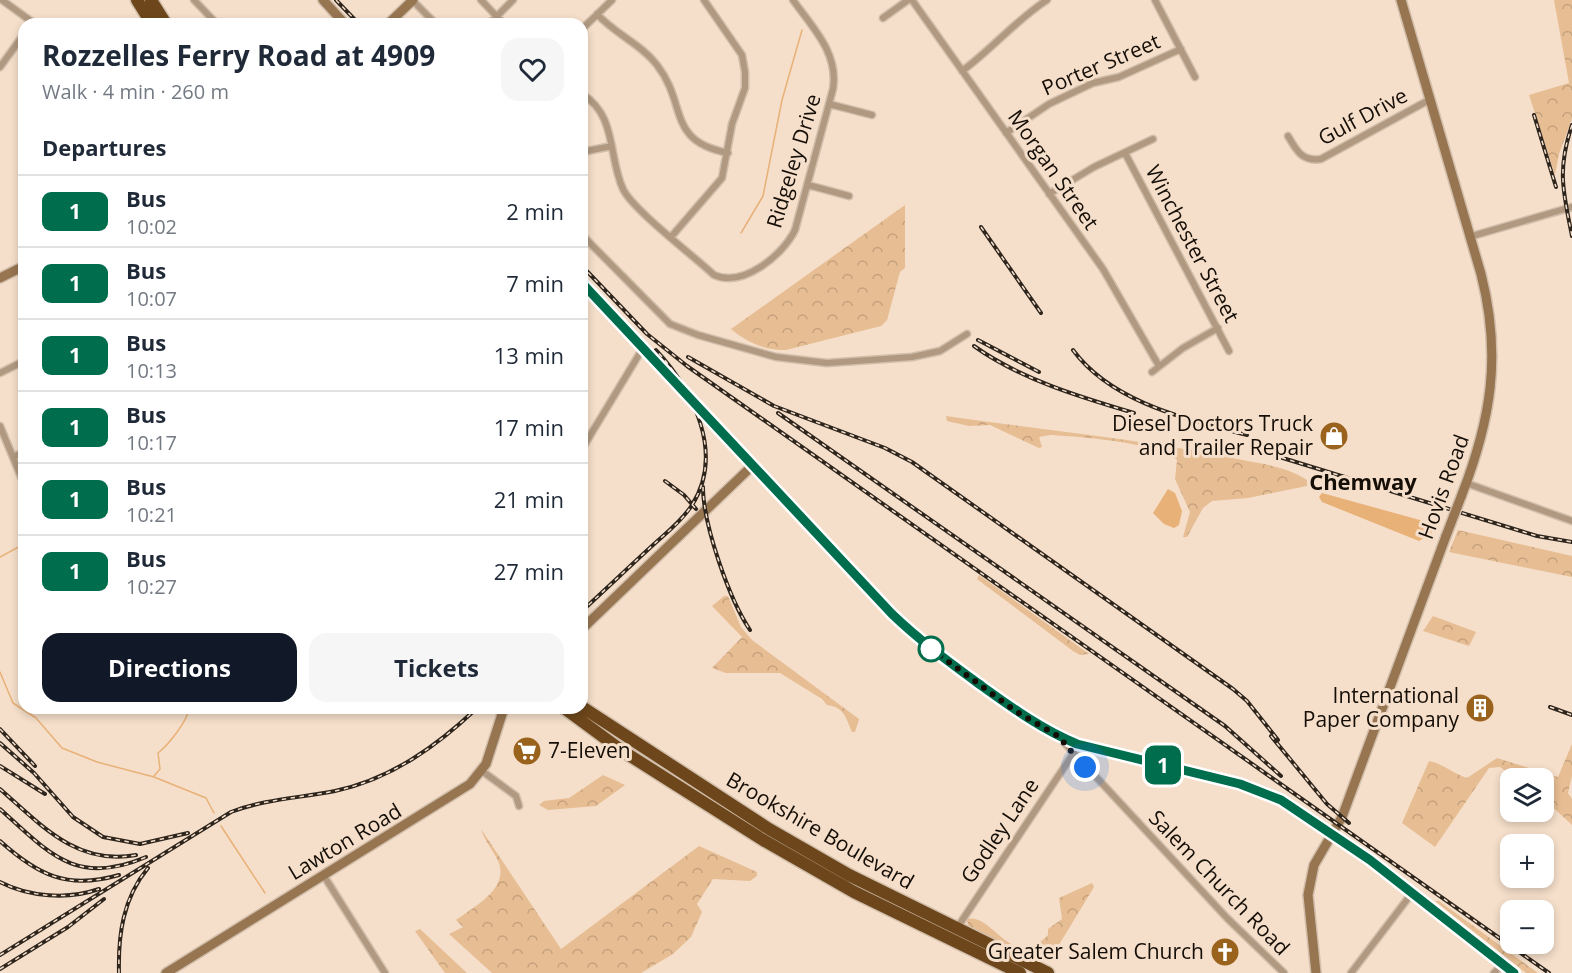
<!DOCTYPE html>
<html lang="en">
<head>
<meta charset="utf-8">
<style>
	:root { --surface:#fff; --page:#f6f6f7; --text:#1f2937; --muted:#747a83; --line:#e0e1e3; --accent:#111827 }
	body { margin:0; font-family:"Open Sans",sans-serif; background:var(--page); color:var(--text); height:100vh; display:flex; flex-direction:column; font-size:22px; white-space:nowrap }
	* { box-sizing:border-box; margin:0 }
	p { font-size:20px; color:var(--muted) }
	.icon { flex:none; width:33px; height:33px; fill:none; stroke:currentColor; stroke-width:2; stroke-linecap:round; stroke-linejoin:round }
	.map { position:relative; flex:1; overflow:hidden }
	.panel { position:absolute; left:18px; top:18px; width:570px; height:696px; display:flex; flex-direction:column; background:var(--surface); border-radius:18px; box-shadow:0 3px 9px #0003 }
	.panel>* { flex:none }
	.badge { padding:0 12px; border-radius:9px; font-size:21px; line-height:39px }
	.tools { position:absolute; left:1500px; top:768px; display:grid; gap:12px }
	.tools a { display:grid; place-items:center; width:54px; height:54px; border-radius:12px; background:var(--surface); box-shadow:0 3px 9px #0003; font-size:30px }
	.you { position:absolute; width:30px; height:30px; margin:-15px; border:4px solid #fff; border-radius:50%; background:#1a73e8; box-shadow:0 0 0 9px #1a73e833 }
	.map>.badge { position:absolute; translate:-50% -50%; box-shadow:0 0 0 3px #fff }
	h2 { padding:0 24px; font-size:22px; line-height:54px }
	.round { display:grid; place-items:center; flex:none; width:63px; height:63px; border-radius:18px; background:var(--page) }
	.headline { display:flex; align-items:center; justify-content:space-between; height:102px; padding:0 24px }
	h1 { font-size:28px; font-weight:700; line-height:45px }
	.action { display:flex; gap:12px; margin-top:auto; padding:12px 24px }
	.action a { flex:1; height:69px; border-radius:18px; background:var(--accent); color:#fff; font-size:24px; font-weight:700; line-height:69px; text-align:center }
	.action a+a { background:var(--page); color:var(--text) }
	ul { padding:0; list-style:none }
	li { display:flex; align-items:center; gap:18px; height:72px; padding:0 24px; border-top:2px solid var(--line) }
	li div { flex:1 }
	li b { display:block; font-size:22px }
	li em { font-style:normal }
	li .badge { min-width:66px; font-weight:700; text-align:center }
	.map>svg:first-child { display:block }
	.forest { fill:url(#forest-crowns) }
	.water { fill:#e8b178 }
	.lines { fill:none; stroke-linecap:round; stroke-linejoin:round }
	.stream { stroke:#e8b178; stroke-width:1.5 }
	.street-casing { stroke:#d1beab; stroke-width:9 }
	.secondary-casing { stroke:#d1beab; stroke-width:12 }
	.highway-casing { stroke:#d1beab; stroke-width:15 }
	.street { stroke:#b19981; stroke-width:6 }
	.secondary { stroke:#977551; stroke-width:9 }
	.highway { stroke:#6d471b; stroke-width:12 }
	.rail-casing { stroke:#2e251d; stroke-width:4 }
	.rail { stroke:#f5dfca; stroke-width:1.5; stroke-dasharray:4.5; stroke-linecap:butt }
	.secondary-bridge-casing { stroke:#d1beab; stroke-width:12; stroke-linecap:butt }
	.secondary-bridge { stroke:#977551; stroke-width:9 }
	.line-casing { stroke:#fff; stroke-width:14 }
	.line { stroke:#006d4d; stroke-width:9 }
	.walk { stroke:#150e07; stroke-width:6; stroke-dasharray:0 10.8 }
	.stop-dot { fill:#fff; stroke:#006d4d; stroke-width:3 }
	.labels { text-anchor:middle; stroke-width:6; stroke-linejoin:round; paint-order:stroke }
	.street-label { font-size:21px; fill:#150e07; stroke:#f5dfca }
	.poi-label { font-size:21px; fill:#150e07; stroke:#f5dfca; text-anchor:end }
	.neighbourhood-label { font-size:22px; font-weight:bold; fill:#150e07; stroke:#f5dfca }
</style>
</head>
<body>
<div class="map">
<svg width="1572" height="973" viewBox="0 0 1572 973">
	<defs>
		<pattern id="forest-crowns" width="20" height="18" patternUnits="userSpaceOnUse" patternTransform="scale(1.5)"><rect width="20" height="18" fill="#e7bd93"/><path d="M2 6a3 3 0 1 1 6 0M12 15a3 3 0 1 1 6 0" fill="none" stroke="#c5a17d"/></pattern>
	</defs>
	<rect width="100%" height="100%" fill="#f5dfca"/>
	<!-- forest -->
	<path class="forest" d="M1554 0H1572V119L1559 154 1555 175 1529 95 1569 83Z
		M905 205V268L900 272 887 320 881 326 786 350C764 350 748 343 731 329Z
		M946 416C1041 430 1138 439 1232 458 1256 463 1287 466 1307 480V486L1248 498 1212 501 1203 508 1187 537H1183L1190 512 1175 479 1177 460C1162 443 1074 436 1050 435L1039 437 1042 447 1039 448 990 425 969 426 947 421Z
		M1458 530 1572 556V577L1449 552Z
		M979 575 1089 654 1080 655 1073 651 977 579Z
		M724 596H728L741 627 752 640 859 719 855 732H852C846 718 844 707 827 705L822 699 780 673H726L712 668 742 637 712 606Z
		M1433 616 1476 632 1469 646 1423 631Z
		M1572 744V776L1568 793 1572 799V825L1544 799V778H1516L1500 767 1489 768 1435 847 1402 823 1429 761C1444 764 1452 773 1467 778L1497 758 1558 777Z
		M603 775 625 785 596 806 548 810 539 805 544 801 569 798Z
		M481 829 561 949 699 846 757 872V876L750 881 713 879 697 904 702 912 691 937 673 954 641 973H492L449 934 463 927 456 920C473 907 508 890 499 863 494 851 485 842 481 829Z
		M1092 883 1094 887 1051 958 1039 961 968 926 967 919C993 912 1011 973 1048 935V929L1062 919 1059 898Z
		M1435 901H1439L1538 973H1526Z
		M420 929 467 973H445L415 931Z"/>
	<!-- water -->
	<path class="water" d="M1168 489 1175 493 1182 511 1179 525 1174 528 1164 524 1153 513Z
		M1322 493 1427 522 1431 525 1432 533 1419 541 1322 502 1319 497Z"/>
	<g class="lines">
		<!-- stream -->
		<path class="stream" d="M741 233 763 196 782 100 802 30
			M0 557 24 544
			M0 672 13 703 36 718 62 748 97 762 154 777 206 798 214 813
			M154 776 160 769 158 753C167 746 190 719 188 708
			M221 826 265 893"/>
		<!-- street casing -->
		<g class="street-casing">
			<path id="street" d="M2 0 35 24
				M194 0 217 24
				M412 0 436 24
				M481 0 504 24
				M912 0 1103 269 1159 366
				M1155 0 1195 77
				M597 14C615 34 641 44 657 65 688 105 666 141 728 153
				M883 18 908 0
				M489 24 513 0
				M582 29 612 0
				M0 67 24 34
				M962 71C992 49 1016 20 1047 0
				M582 94C617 115 608 157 623 189 632 209 695 257 714 275 743 288 783 255 795 230L833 89C839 53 812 27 793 0
				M829 104 872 115
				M1006 133 1049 104 1093 83 1119 77 1181 49
				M1288 136C1296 150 1302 162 1321 159L1429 100
				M582 152 612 146
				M1125 153 1229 351
				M808 185 849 196
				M1049 194 1094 167 1153 139
				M582 235 670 324 698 335 776 357 827 363 912 357 940 351 967 334
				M671 237 722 178 732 124 745 88V72L742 55 704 0
				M1469 237 1572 207
				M582 297 588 290
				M1152 372 1183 348 1218 328
				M0 373 24 361
				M0 426 24 484
				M582 449 643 348
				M13 457 24 452
				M1466 483 1572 521
				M1059 737 1227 918 1284 973
				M482 771 516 796 519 806
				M324 876 385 973
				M957 928 1073 754
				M1351 973 1412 893
				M1494 973 1503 964"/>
		</g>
		<!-- secondary casing -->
		<g class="secondary-casing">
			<path id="secondary" d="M323 0 345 24
				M1401 0 1481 274C1502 356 1491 420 1461 497
				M388 24 413 0
				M0 278 24 266
				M582 283 892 614C919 640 949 661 979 684 1011 707 1041 729 1078 744L1240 784 1281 800 1370 860 1514 973
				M582 629 753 465
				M166 973 470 784 486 764 504 708
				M1316 973 1308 895 1314 865 1342 817 1446 536"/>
		</g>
		<!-- highway casing -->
		<g class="highway-casing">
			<path id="highway" d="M137 0 152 24
				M151 0 166 24
				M582 707 769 829 849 875 1048 973
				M564 708 621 750 763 840 854 892 1020 973"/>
		</g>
		<!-- street -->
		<use href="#street" class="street"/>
		<!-- secondary -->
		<use href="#secondary" class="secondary"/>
		<!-- highway -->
		<use href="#highway" class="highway"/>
		<!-- rail casing -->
		<g class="rail-casing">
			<path id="rail" d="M336 0 359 24
				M1534 115 1556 187
				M1572 125C1557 170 1563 191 1572 236
				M981 227 1041 313
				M582 266 647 334 687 366 1549 973
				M978 340 1039 372
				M974 346C1020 379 1080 397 1134 413
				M1073 350C1112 403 1187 419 1247 435
				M688 357 774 406 885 448 912 462 1233 689 1247 701 1278 740
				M778 413 1225 726 1281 776
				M1273 455 1537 536 1572 542
				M665 481 684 495 696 509
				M703 487C703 524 729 599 750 630
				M582 611C606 589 629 567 653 545 666 533 682 521 692 505 725 453 693 390 656 350
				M1550 707 1572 715
				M0 729 35 766
				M1271 736 1327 804 1349 823
				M0 743 34 773 73 817 103 837 140 844 188 833
				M0 766 45 794
				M0 789C41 825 77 866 136 855
				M0 809C49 853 76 887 146 857
				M0 841C38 875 67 890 119 875
				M0 882C29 897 68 900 99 889
				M0 955 231 812C265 799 300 798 335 791 391 779 437 746 477 708
				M0 969 68 927 104 899
				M119 973C118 935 123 898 148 868"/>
		</g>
		<!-- rail -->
		<use href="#rail" class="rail"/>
		<!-- secondary-bridge casing -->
		<g class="secondary-bridge-casing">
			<path id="secondary-bridge" d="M1446 536 1461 497"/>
		</g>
		<!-- secondary-bridge -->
		<use href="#secondary-bridge" class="secondary-bridge"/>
	</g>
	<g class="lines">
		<!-- line casing -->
		<g class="line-casing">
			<path id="line" d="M582 283 892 614C919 640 949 662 979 684 1011 707 1041 729 1077 744L1240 784 1281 800 1370 860 1514 973"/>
		</g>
		<!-- line -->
		<use href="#line" class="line"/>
		<!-- walk -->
		<path class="walk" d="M931 649 927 646 1017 712 1058 736 1085 767"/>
	</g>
	<!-- icons -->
	<defs>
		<g id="shop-disc" transform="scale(1.5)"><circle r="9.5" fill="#99621d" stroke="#f5dfca"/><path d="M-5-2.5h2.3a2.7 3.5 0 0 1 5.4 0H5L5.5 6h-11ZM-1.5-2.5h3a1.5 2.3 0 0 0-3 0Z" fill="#fff"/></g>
		<g id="building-disc" transform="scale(1.5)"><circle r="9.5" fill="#99621d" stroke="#f5dfca"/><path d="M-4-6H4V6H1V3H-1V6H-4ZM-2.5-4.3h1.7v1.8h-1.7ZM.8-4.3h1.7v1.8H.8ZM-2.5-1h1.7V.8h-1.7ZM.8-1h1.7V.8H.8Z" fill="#fff"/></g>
		<g id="supermarket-disc" transform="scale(1.5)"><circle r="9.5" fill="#99621d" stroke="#f5dfca"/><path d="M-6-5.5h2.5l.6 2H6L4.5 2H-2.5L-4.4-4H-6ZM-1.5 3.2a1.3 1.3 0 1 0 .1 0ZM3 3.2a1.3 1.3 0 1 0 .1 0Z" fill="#fff"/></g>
		<g id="church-disc" transform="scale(1.5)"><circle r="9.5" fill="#99621d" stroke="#f5dfca"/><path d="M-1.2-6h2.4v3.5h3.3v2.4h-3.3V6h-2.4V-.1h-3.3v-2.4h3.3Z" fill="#fff"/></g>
	</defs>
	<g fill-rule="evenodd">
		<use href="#shop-disc" x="1334" y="436"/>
		<use href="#building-disc" x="1480" y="708"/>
		<use href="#supermarket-disc" x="527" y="751"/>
		<use href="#church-disc" x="1225" y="952"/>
	</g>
	<!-- markers -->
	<circle class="stop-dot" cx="931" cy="649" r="12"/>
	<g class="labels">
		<!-- street labels -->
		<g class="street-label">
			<text transform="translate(1101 65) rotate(-23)" y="7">Porter Street</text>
			<text transform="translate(1363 117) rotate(-28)" y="7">Gulf Drive</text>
			<text transform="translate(794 161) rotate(-73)" y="7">Ridgeley Drive</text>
			<text transform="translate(1053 170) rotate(55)" y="7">Morgan Street</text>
			<text transform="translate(1192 244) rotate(62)" y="7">Winchester Street</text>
			<text transform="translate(1444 487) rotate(-70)" y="7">Hovis Road</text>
			<text transform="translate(820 831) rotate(30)" y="7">Brookshire Boulevard</text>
			<text transform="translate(1000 831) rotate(-56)" y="7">Godley Lane</text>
			<text transform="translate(345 842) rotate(-31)" y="7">Lawton Road</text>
			<text transform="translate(1219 883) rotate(46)" y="7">Salem Church Road</text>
		</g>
		<!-- poi labels -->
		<g class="poi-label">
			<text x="1313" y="431">Diesel Doctors Truck<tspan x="1313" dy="24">and Trailer Repair</tspan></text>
			<text x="1459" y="703">International<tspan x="1459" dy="24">Paper Company</tspan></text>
			<text x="548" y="758" text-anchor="start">7-Eleven</text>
			<text x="1204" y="959">Greater Salem Church</text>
		</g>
		<!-- neighbourhood labels -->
		<g class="neighbourhood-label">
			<text x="1363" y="490">Chemway</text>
		</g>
	</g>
</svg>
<div class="tools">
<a><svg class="icon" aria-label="layers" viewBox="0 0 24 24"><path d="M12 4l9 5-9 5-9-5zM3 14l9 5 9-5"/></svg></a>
<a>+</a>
<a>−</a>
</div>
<div class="you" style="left:1085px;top:767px"></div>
<b class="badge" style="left:1163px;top:765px;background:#006d4d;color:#fff">1</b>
<section class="panel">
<div class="headline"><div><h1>Rozzelles Ferry Road at 4909</h1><p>Walk · 4 min · 260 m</p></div><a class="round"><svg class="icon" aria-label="heart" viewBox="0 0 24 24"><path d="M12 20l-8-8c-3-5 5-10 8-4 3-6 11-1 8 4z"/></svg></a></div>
<h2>Departures</h2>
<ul>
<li><span class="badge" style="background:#006d4d;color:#fff">1</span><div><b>Bus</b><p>10:02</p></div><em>2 min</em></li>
<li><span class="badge" style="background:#006d4d;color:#fff">1</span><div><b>Bus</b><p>10:07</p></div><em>7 min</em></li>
<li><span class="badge" style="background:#006d4d;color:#fff">1</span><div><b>Bus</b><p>10:13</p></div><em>13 min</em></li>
<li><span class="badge" style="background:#006d4d;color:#fff">1</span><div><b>Bus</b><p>10:17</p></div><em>17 min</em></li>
<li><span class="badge" style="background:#006d4d;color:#fff">1</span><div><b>Bus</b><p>10:21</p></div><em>21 min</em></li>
<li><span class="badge" style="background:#006d4d;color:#fff">1</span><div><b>Bus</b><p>10:27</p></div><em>27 min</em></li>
</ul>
<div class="action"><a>Directions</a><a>Tickets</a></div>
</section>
</div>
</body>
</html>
